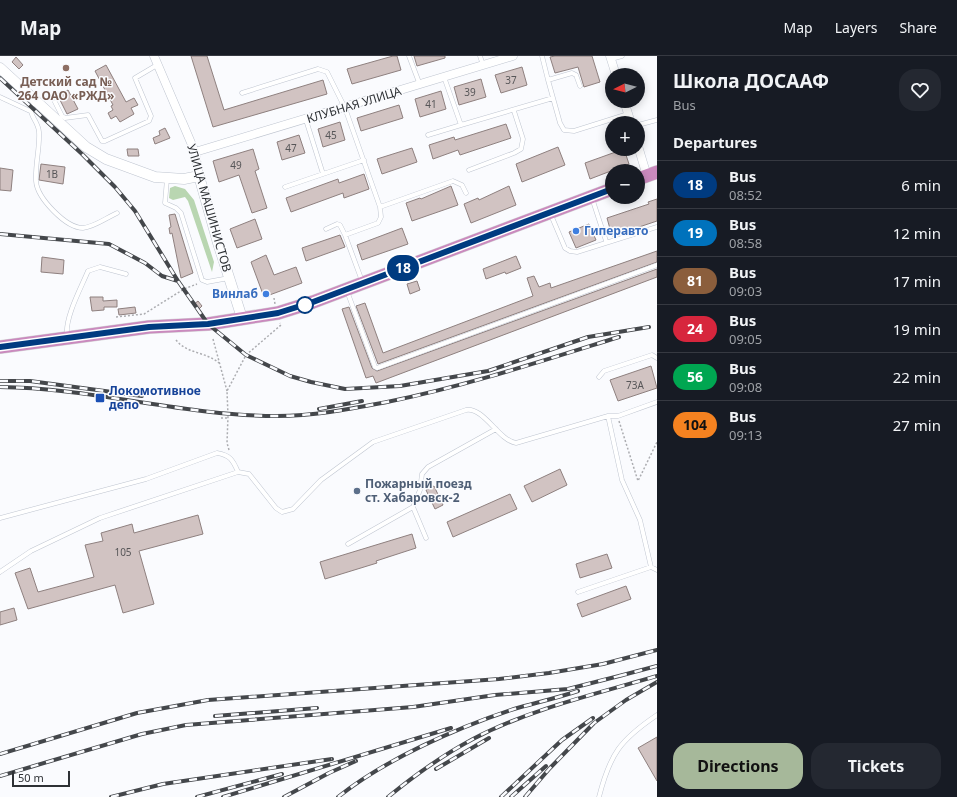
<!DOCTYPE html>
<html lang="en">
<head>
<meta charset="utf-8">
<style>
	:root { --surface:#171b24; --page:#242831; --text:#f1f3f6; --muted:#9ea1a6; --line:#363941; --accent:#a6b89a }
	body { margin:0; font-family:"Noto Sans",sans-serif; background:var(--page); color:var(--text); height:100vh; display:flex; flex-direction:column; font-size:15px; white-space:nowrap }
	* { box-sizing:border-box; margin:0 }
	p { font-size:13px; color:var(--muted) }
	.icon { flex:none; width:22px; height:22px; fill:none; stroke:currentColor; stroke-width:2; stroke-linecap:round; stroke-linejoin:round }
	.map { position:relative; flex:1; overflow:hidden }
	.panel { display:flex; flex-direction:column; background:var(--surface); width:300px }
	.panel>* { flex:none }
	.badge { padding:0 8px; border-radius:13px; font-size:14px; line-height:26px }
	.needle { width:26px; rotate:264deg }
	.buttons { position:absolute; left:605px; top:12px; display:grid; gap:8px }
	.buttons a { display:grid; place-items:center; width:40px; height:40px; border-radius:50%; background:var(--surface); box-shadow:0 2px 10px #0003; font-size:20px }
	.scale { position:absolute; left:12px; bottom:10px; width:58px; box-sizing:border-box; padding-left:4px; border:2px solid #2e3135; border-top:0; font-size:11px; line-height:14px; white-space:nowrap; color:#2e3135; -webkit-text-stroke:3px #fafbfe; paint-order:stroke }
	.map>.badge { position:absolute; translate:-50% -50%; box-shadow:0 0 0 2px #fff }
	h2 { padding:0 16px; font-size:15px; line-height:36px }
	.round { display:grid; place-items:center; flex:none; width:42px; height:42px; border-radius:16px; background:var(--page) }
	.headline { display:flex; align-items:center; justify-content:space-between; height:68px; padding:0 16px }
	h1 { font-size:19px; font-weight:700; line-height:30px }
	.button { display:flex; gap:8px; margin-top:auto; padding:8px 16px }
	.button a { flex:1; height:46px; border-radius:16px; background:var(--accent); color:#111; font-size:16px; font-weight:700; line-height:46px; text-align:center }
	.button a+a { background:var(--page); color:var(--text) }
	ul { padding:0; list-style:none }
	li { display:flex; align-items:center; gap:12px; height:48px; padding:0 16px; border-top:1px solid var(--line) }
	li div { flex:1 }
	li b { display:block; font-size:15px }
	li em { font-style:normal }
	li .badge { min-width:44px; font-weight:700; text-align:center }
	header { display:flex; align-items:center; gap:24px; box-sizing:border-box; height:56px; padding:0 20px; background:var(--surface); border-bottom:1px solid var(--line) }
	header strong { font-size:19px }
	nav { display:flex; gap:22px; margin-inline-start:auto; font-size:14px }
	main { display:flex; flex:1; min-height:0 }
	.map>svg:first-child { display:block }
	.green { fill:#b9d6b1 }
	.building { fill:#d1c3c2; stroke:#8e807f }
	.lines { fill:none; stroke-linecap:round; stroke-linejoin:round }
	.service-casing { stroke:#bfc5d0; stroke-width:5 }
	.minor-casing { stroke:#bfc5d0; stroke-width:9 }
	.tertiary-casing { stroke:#bfc5d0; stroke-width:11 }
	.trunk-casing { stroke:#d5d6d7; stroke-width:14 }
	.path { stroke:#acadb1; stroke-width:1.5; stroke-dasharray:2 2; stroke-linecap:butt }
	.service { stroke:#fff; stroke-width:4 }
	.minor { stroke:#fff; stroke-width:8 }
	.tertiary { stroke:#fff; stroke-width:10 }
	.trunk { stroke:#ca8abe; stroke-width:13 }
	.rail-casing { stroke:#44474b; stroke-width:4 }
	.rail { stroke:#fafbfe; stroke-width:2.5; stroke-dasharray:8; stroke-linecap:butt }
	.line-casing { stroke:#fff; stroke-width:9 }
	.line { stroke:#003b80; stroke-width:6 }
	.education-dot { fill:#8d6e63; stroke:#fafbfe; stroke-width:1.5 }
	.shop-dot { fill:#3f7fe0; stroke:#fafbfe; stroke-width:1.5 }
	.stop-dot { fill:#fff; stroke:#003b80; stroke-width:2 }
	.transit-dot { fill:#1a4fb4; stroke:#fafbfe; stroke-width:1.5 }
	.service-dot { fill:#5c6f8a; stroke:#fafbfe; stroke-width:1.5 }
	.labels { text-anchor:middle; stroke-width:3; stroke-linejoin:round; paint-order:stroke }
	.number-label { font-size:10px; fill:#575658 }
	.education-label { font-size:12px; font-weight:bold; fill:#785e54; stroke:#fafbfe }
	.street-label { font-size:12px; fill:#2e3135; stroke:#fafbfe }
	.shop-label { font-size:12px; font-weight:bold; fill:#366cbe; stroke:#fafbfe; text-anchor:start }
	.transit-label { font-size:12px; font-weight:bold; fill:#164399; stroke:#fafbfe; text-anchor:start }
	.service-label { font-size:12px; font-weight:bold; fill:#4e5e75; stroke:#fafbfe; text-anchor:start }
</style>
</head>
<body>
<header>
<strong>Map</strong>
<nav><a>Map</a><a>Layers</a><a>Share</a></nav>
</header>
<main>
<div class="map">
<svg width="657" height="741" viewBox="0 0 657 741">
	<rect width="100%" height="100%" fill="#fafbfe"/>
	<!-- green -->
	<path class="green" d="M175 130 185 133 194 144 214 206 212 216 188 145 185 141 173 144 169 142 170 132Z"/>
	<!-- building -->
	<path class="building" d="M191 0H207L224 54 323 24 327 38 213 71Z
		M393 0H397L401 14 352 28 347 13Z
		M414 0H445V2L417 10Z
		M555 0H592L600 26 584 31 578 11 555 17 550 1Z
		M16 1 23 9 19 13 12 6Z
		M106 9 126 46 134 42 138 49 131 52 134 58 120 66 116 60 111 63 108 57 113 54 111 50 113 49 95 15Z
		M522 11 527 29 501 37 495 19Z
		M481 23 486 41 459 49 454 31Z
		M68 34 78 53 67 58 58 40Z
		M441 35 446 53 420 61 415 43Z
		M399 49 403 62 361 75 357 62Z
		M340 66 345 84 323 91 318 73Z
		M506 68 511 82 460 99 458 94 433 103 429 89 454 81 455 84Z
		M165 72 170 82 155 88 153 82 160 79 159 75Z
		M299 79 305 97 282 104 277 86Z
		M558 91 565 109 522 126 516 108Z
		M412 92 417 106 382 118 377 103Z
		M127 93H138L139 100H128Z
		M253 93 259 113 255 115 267 152 252 157 239 119 219 126 213 105Z
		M624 93 629 108 590 123 585 107Z
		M41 108 65 111 63 128 39 124Z
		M0 112 13 114 11 135 0 134Z
		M364 118 369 133 344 142 343 137 291 156 286 142 338 123 339 127Z
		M451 130 458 149 412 165 406 147 420 142 421 143Z
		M509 130 516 149 471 167 464 148 478 142 479 144Z
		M657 143V165L612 180 607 162 649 148 648 146Z
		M175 158 193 217 181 222 172 177 170 178 169 172 171 171 169 159Z
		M255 163 262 183 237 192 230 173Z
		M589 168 596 184 576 192 569 176Z
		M402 172 408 188 362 204 357 189Z
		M340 179 345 191 306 205 302 192Z
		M657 195V206L378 308 356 250 365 247 383 297 533 240 527 222 534 220 539 231 550 227 551 232Z
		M266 199 274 219 296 211 302 227 264 241 251 206Z
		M516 200 521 212 506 218 505 216 486 223 483 213Z
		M42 201 64 204 63 218 41 216Z
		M657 213V221L376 327 373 320 366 322 342 253 349 251 372 312 377 315Z
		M417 225 420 234 410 238 407 228Z
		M90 241H103V245L117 244V251H104V254L92 255Z
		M198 245 202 250 198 254 193 249Z
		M135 251 136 257 119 259 118 253Z
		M651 310 657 332 618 345 610 324Z
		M560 413 567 429 532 446 524 430Z
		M434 430 443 449 435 453 426 434Z
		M510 438 517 453 453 481 447 466Z
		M198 459 203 478 139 495 154 548 123 557 115 529 28 553 15 517 30 512 38 536 94 521 85 489 103 485 101 477 132 468 134 477Z
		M412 478 416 492 376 505 377 507 325 523 320 506Z
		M607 498 612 512 580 522 576 508Z
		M626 530 631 543 582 561 577 548Z
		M14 552 17 564 0 569V556Z
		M657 681V725L638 692Z"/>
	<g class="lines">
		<!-- service casing -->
		<g class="service-casing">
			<path id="service" d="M409 0 420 29
				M480 0 483 9
				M542 0 548 24 572 17 576 19 580 30
				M611 3 622 0
				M548 24 560 67 564 74 574 75 628 58
				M242 37 318 13 327 16 345 52 380 151 453 125 462 129 466 137
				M0 41 30 55
				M36 45C24 58 38 62 39 76 40 92 35 108 36 125 37 142 66 172 83 172 94 171 106 162 117 157
				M55 46 62 60 65 62 88 59 102 85H105L149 65 151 60 135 22 157 9
				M306 64 323 118
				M461 69 553 42
				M638 69 657 64
				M428 79 461 69 444 21
				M469 114 514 97 521 93 523 83 514 55
				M167 123 165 147 176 152 181 157 202 224 207 226 229 222
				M285 131 364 104
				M592 142 606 185
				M551 159 565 192 570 195 577 196 657 171
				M326 173 337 168 340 169 345 179
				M362 225 345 179 378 167 381 161 380 151
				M347 235 375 311 377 312 657 209
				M67 279C65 261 81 232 88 215L100 211 126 218
				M599 321 604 315 652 299 657 302
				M608 360 622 424 640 464 651 511
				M413 451 426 482
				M0 462 146 423 217 397C230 399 233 404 238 416
				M348 488 413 451 420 434 422 418 428 411 496 373
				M0 516 31 495 100 462 238 416 249 418 276 452 282 456 293 453 321 424 373 386 466 354C484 351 498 384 516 387L608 360H618L657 346
				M578 536 651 511 657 514
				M599 741C610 698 620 684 657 659"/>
		</g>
		<!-- minor casing -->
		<g class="minor-casing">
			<path id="minor" d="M154 0 195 96 199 120
				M610 0 616 19
				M624 45 631 67
				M638 90 647 120
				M195 96 513 0"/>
		</g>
		<!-- tertiary casing -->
		<g class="tertiary-casing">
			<path id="tertiary" d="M0 12 86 91 106 103 155 121 184 123 199 120 218 187 242 262"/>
		</g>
		<!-- trunk casing -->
		<g class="trunk-casing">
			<path id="trunk" d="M638 123 657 116
				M0 291 149 271 208 268 278 257 313 246 612 133"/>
		</g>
		<!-- path -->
		<path class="path" d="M274 242 275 248
			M116 261 144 258 184 233 197 228
			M213 283 227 335
			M176 284C187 298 207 296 219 307
			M221 362H227
			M619 365 638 425 657 386
			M229 394 227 387 228 360 227 335 246 299 281 269 280 267"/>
		<!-- service -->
		<use href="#service" class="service"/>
		<!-- minor -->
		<use href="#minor" class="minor"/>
		<!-- tertiary -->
		<use href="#tertiary" class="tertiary"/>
		<!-- trunk -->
		<use href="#trunk" class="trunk"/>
		<!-- rail casing -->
		<g class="rail-casing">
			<path id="rail" d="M0 22 82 98 115 131 135 155 178 225 208 268 246 299 290 320 311 326 345 333 400 330 488 315 588 281 649 271
				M0 178 109 188 145 207 162 220 178 225
				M0 325H30L142 340
				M0 331C93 332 184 360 277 360 315 360 350 353 387 346 466 330 542 305 619 281
				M319 353 362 345
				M619 620 657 610
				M215 660 317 652
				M0 698 137 657 208 644 499 623 549 617 603 608 657 594
				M436 713 489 682
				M0 720 142 678 186 669 413 651 495 639 568 633 623 619
				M111 741 163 728 332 703
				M197 741 282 718
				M223 741 451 672
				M284 741 329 717 356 705
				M338 741C386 703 456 672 514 653 535 647 557 642 578 635
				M388 741C415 719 443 699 473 683 530 653 596 638 657 620
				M501 741 562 684 593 662
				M511 741 546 710
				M525 741 550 712 594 667 626 644 657 626"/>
		</g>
		<!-- rail -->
		<use href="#rail" class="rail"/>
	</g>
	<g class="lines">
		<!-- line casing -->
		<g class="line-casing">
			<path id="line" d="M0 291 149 271 208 268 278 257 313 246 612 133"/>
		</g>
		<!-- line -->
		<use href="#line" class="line"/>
	</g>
	<!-- markers -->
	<circle class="education-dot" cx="66" cy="12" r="4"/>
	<g class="shop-dot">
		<circle cx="576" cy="175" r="4"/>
		<circle cx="266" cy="238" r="4"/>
	</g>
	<circle class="stop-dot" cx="305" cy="249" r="8"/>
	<rect class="transit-dot" x="95" y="337" width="10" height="10" rx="2"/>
	<circle class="service-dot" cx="357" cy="435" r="4"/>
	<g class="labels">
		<!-- number labels -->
		<g class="number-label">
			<text x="511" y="28">37</text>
			<text x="470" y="40">39</text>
			<text x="431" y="52">41</text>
			<text x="331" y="83">45</text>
			<text x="291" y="96">47</text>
			<text x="236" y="113">49</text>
			<text x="52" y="122">1В</text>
			<text x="635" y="333">73А</text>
			<text x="123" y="500">105</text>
		</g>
		<!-- education labels -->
		<g class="education-label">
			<text x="66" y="30">Детский сад №<tspan x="66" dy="14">264 ОАО «РЖД»</tspan></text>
		</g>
		<!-- street labels -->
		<g class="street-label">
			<text transform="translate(354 49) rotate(-17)" y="4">КЛУБНАЯ УЛИЦА</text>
			<text transform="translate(209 152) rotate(74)" y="4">УЛИЦА МАШИНИСТОВ</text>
		</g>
		<!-- shop labels -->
		<g class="shop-label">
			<text x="584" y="179">Гиперавто</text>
			<text x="258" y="242" text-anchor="end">Винлаб</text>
		</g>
		<!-- transit labels -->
		<g class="transit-label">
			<text x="109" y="339">Локомотивное<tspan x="109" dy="14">депо</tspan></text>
		</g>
		<!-- service labels -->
		<g class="service-label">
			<text x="365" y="432">Пожарный поезд<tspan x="365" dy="14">ст. Хабаровск-2</tspan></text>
		</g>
	</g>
</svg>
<div class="buttons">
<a><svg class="needle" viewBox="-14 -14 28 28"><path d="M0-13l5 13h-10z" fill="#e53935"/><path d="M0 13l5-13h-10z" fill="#9ea1a6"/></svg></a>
<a>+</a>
<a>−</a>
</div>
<div class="scale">50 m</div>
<b class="badge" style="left:403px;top:212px;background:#003b80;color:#fff">18</b>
</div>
<section class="panel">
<div class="headline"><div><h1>Школа ДОСААФ</h1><p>Bus</p></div><a class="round"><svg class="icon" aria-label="heart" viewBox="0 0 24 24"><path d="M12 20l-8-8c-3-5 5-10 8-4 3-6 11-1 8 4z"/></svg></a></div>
<h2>Departures</h2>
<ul>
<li><span class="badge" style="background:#003b80;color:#fff">18</span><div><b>Bus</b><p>08:52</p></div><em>6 min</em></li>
<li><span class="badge" style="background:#0072bc;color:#fff">19</span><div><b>Bus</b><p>08:58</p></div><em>12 min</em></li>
<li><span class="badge" style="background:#8b5e3c;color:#fff">81</span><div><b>Bus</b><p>09:03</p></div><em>17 min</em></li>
<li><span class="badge" style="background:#d7263d;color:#fff">24</span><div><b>Bus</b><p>09:05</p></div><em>19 min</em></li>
<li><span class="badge" style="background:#00a651;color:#fff">56</span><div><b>Bus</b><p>09:08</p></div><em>22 min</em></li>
<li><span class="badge" style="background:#f58220;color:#111">104</span><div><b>Bus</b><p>09:13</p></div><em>27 min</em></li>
</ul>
<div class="button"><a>Directions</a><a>Tickets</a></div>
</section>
</main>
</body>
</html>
